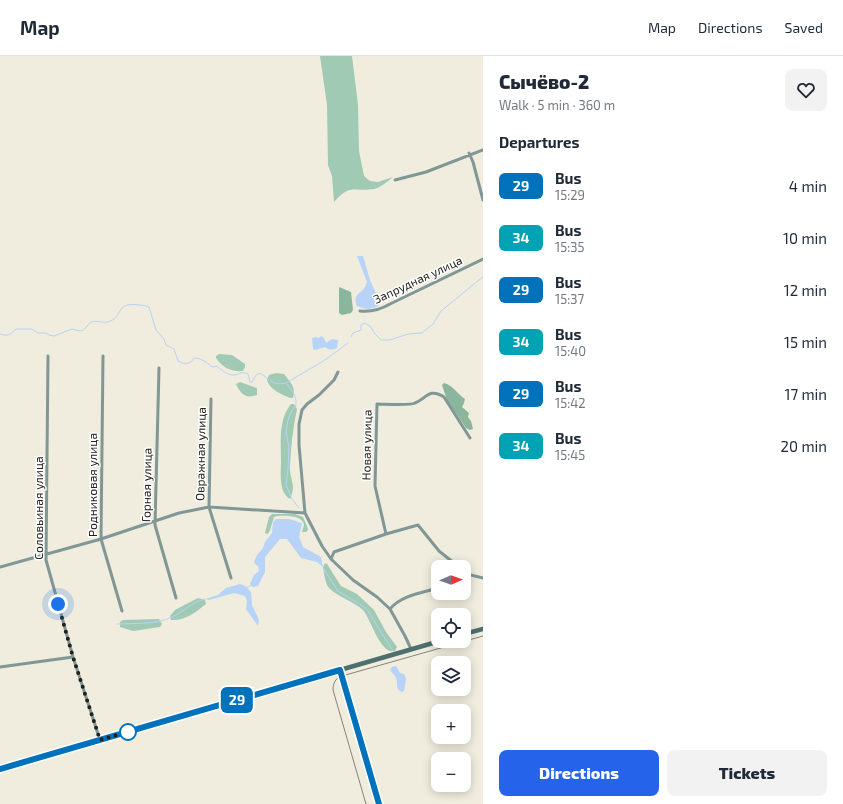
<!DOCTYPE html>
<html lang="en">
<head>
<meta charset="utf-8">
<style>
	:root { --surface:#fff; --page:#f2f2f3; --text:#1f2937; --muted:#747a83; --line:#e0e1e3; --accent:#2563eb }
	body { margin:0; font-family:"Exo 2",sans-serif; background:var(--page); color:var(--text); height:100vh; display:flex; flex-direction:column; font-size:15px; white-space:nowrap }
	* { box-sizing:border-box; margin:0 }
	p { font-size:13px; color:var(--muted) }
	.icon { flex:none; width:22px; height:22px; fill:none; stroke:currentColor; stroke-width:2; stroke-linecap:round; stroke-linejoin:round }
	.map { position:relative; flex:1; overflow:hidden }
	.drawer { display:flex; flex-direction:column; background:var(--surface); width:360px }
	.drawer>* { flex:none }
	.badge { padding:0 8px; border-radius:6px; font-size:14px; line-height:26px }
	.needle { width:26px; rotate:88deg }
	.controls { position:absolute; left:431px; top:504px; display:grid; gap:8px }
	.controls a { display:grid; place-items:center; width:40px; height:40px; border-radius:8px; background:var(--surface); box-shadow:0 2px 10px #0003; font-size:20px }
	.you { position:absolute; width:20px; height:20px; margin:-10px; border:3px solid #fff; border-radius:50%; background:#1a73e8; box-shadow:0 0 0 6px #1a73e833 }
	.map>.badge { position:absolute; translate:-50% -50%; box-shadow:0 0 0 2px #fff }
	h2 { padding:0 16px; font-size:15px; line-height:36px }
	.round { display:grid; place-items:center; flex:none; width:42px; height:42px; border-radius:8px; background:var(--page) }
	.summary { display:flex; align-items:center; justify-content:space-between; height:68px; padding:0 16px }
	h1 { font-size:19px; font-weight:800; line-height:30px }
	.button { display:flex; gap:8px; margin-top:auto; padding:8px 16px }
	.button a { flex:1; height:46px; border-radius:8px; background:var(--accent); color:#fff; font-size:16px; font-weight:800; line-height:46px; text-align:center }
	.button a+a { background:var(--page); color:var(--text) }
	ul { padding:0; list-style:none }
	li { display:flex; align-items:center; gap:12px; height:52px; padding:0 16px }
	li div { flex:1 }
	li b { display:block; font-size:15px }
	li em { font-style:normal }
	li .badge { min-width:44px; font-weight:700; text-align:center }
	header { display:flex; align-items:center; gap:24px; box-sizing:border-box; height:56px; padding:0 20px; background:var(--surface); border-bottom:1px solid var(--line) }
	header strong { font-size:19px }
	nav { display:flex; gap:22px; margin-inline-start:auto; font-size:14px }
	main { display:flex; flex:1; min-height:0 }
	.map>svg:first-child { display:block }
	.green { fill:#a1cab4 }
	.forest { fill:#8ab69e }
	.water { fill:#b7d3f7 }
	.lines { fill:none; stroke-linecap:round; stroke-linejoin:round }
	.stream { stroke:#b7d3f7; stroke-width:1 }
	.minor { stroke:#809796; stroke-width:3 }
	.tertiary { stroke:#809796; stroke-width:4 }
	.secondary { stroke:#4d6f6d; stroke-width:4.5 }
	.tram { stroke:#85837a; stroke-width:1 }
	.line-casing { stroke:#fff; stroke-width:9 }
	.line { stroke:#0072bc; stroke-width:6 }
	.walk { stroke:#21201b; stroke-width:4; stroke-dasharray:0 7.2 }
	.stop-dot { fill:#fff; stroke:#0072bc; stroke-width:2 }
	.labels { text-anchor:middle; stroke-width:3; stroke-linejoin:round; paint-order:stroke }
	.street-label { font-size:12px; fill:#21201b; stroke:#fff }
</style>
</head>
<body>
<header>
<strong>Map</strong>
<nav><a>Map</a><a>Directions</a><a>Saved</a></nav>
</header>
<main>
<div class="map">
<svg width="483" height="748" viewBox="0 0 483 748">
	<rect width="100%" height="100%" fill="#f0ecde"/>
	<!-- green -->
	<path class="green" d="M320 0H352L358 49 359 95 364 120 370 125 378 126 393 121C388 125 380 132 374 133 354 136 350 127 334 146L332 120 328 109 327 49Z
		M219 298 232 299 245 308V311L243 315C231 316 223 312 216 302V300Z
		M276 317 284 318C291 327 296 331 293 342H290C281 338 270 334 267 324L269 319Z
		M240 326 257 332V339C245 343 241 338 236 328Z
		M291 348H294L297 353C293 371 291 390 290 409 289 424 297 428 290 443 278 436 281 416 281 405 281 386 278 364 291 348Z
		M272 458H295L303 461 307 470 308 474 306 476H302C303 472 305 469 303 466 299 459 280 459 274 461L270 474 268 478 265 477 269 461Z
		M325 507 327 508 341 530 357 538 374 554 386 576 397 591 395 595C380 599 371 563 363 554 353 545 338 541 329 532 325 527 324 517 323 511Z
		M198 542 205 544 206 548C196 556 185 565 171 564L170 560 175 554Z
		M159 563 162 568 160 571 133 575 120 571V566L123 564Z"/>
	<!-- forest -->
	<path class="forest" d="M339 231 351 236 353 254 351 257 342 259 339 257Z
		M444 327C454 330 457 338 465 343L464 347 462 351 469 357 468 361 471 365 473 373 470 374 466 372 447 344 442 329Z"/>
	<!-- water -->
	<path class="water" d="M357 200H363L370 224 380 246 378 250C371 254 364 253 357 250 351 236 365 238 367 226Z
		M321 280 324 282 326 287 332 283 338 284 337 292C333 294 328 294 325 291L315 294 313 293 312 282 316 281 319 282Z
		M276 463H289L302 467 299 481 303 491 321 501 323 511 317 506 301 502 287 483H280L265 501V516L258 530 253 531 250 528 254 519 259 515 258 510 256 509 254 506 257 499 263 492 265 486 272 477 273 466Z
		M240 528 245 530 251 536 252 549 259 564 258 570 246 553 247 545 245 540 234 537 209 544 205 543 218 539 226 532Z
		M396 610 400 617 404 618 406 623 404 635 402 636C394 632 399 629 396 622 395 619 392 617 390 614L392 611Z"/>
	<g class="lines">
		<!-- stream -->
		<path class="stream" d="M0 278C10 281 10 278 16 273H32L38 277H46L49 279 54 280 72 273C86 277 82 274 91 266 97 264 105 268 110 265 117 263 118 257 122 252 126 246 143 249 149 251L156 274 164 283 166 289 174 293 178 305 185 308 191 306 194 302C201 302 208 307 212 311L217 310C221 314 229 320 235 319 240 318 242 315 248 318L250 326H252L256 319 260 317C271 324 272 330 286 327L325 304 348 287
			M351 281 353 277 361 274V269L364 267 370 270 375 278 381 284H390L408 278 422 277 433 268 441 255 479 224 483 221
			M287 328 294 338 296 344V349L290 358 288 364 286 377 289 391 288 413 286 429 292 443 299 452
			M323 512 338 535 366 552 393 595
			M246 532 252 529
			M117 568C135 567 155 569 172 561 185 555 190 547 205 543"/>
		<!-- minor -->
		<path class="minor" d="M469 97 473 106 483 144
			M395 124 426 116 483 94
			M360 255C371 256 380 254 390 248L483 203
			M48 300 46 504 73 601 100 684
			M103 300 101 483 122 555
			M159 312 155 469 176 542
			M338 316 334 324 319 339 307 348 302 354 299 368V389L305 457 322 490 331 503 353 524 377 541 390 553 405 580 411 593
			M211 343 209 451 231 522
			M386 478 375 430 377 348C384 348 409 350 415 347 426 343 429 331 444 341L470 382
			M331 503 334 496 386 478 418 469 439 495 459 511
			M0 511 101 483 179 457 209 451 305 457
			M464 515 467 518 483 522
			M390 553C402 539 422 537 438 532
			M0 611 73 601"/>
		<!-- tertiary -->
		<path class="tertiary" d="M0 713 340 614"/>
		<!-- secondary -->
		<path class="secondary" d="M464 578 483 573
			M379 748 340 614 440 585"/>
		<!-- tram -->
		<path class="tram" d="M366 748 333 634C333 628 335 622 342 620L483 580"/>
	</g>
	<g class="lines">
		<!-- line casing -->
		<g class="line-casing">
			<path id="line" d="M0 713 340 614 379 748"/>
		</g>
		<!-- line -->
		<use href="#line" class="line"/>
		<!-- walk -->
		<path class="walk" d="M58 548 73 601 100 684 128 676"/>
	</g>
	<!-- markers -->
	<circle class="stop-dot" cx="128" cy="676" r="8"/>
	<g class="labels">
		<!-- street labels -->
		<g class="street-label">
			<text transform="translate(418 224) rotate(-25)" y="4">Запрудная улица</text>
			<text transform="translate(367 389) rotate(-89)" y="4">Новая улица</text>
			<text transform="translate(201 398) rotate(-89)" y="4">Овражная улица</text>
			<text transform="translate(93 429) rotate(-90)" y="4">Родниковая улица</text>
			<text transform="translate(147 429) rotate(-89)" y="4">Горная улица</text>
			<text transform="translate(39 452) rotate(-90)" y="4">Соловьиная улица</text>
		</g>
	</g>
</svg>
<div class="controls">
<a><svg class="needle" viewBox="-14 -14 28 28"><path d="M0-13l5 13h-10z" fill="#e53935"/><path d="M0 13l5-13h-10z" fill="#747a83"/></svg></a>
<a><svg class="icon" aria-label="locate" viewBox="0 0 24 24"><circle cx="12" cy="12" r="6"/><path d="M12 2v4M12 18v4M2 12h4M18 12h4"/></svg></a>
<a><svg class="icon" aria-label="layers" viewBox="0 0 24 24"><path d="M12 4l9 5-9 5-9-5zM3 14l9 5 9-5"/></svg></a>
<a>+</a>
<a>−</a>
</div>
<div class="you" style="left:58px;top:548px"></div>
<b class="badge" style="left:237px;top:644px;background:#0072bc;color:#fff">29</b>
</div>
<section class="drawer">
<div class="summary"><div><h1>Сычёво-2</h1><p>Walk · 5 min · 360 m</p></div><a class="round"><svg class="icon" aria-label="heart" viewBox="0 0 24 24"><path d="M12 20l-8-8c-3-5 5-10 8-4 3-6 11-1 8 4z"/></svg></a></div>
<h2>Departures</h2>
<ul>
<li><span class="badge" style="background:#0072bc;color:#fff">29</span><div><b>Bus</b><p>15:29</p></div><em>4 min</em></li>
<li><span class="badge" style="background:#00a3b4;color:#fff">34</span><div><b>Bus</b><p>15:35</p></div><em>10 min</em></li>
<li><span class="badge" style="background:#0072bc;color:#fff">29</span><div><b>Bus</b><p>15:37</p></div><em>12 min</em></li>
<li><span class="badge" style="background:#00a3b4;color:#fff">34</span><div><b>Bus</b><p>15:40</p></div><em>15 min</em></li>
<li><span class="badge" style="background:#0072bc;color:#fff">29</span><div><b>Bus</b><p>15:42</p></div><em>17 min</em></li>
<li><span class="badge" style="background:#00a3b4;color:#fff">34</span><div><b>Bus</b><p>15:45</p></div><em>20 min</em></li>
</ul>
<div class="button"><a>Directions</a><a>Tickets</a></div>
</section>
</main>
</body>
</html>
